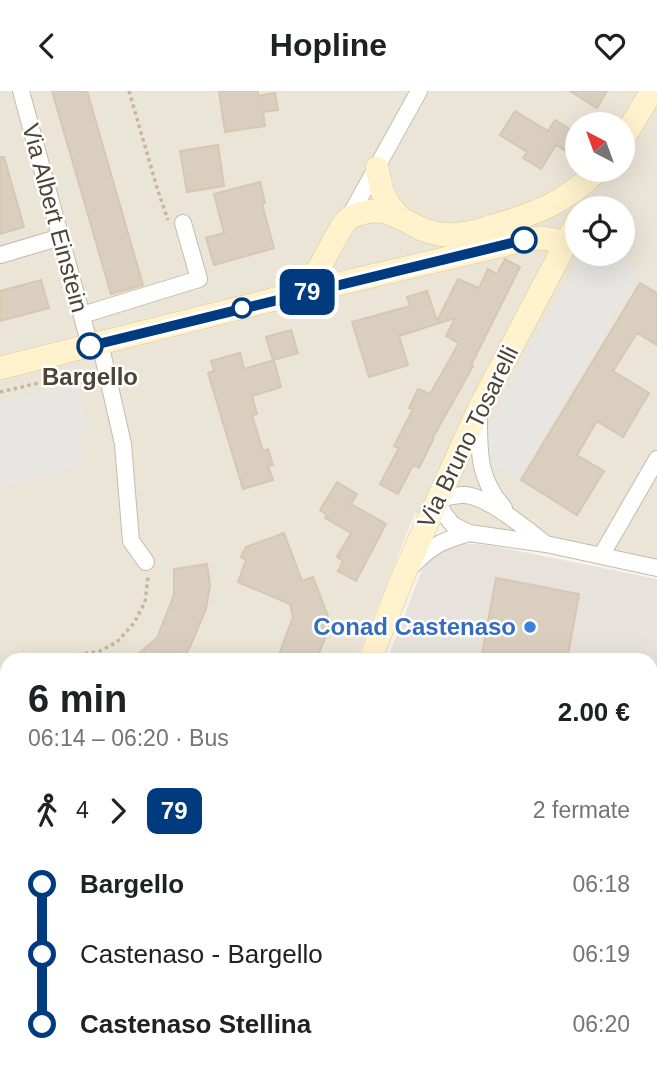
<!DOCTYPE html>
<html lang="it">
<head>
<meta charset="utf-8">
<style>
	:root { --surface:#fff; --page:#f2f2f2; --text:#202124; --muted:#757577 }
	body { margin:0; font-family:Arial,sans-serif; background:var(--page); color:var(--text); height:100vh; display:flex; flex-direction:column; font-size:26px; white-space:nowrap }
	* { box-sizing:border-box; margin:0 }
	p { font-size:23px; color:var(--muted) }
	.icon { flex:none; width:38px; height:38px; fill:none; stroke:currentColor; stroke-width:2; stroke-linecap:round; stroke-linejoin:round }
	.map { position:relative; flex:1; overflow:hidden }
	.panel { position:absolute; left:0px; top:562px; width:658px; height:422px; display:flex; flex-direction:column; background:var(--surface); border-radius:21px 21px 0 0; box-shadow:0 7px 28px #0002 }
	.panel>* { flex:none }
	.badge { padding:0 14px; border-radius:10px; font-size:24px; line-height:46px }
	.needle { width:46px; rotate:319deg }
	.fabs { position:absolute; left:565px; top:21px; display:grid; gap:14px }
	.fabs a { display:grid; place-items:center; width:70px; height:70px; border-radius:50%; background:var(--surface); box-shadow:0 7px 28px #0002; font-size:35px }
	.map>.badge { position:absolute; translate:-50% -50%; box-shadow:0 0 0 4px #fff }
	.legs { display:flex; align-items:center; gap:10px; height:77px; padding:0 28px; font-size:23px }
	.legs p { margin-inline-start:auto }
	.overview { display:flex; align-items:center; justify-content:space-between; height:119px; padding:0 28px }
	h1 { font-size:38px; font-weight:700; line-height:52px }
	ul { padding:0 28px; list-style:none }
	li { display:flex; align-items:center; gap:24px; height:70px; font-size:26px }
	li i { display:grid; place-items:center; width:10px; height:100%; margin:0 9px; background:currentColor }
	li i::after { content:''; width:18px; height:18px; margin:-9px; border:5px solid; border-radius:50%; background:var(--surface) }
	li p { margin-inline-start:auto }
	li:first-child i { background:linear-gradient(#0000 50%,currentColor 0) }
	li:last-child i { background:linear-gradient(currentColor 50%,#0000 0) }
	header { display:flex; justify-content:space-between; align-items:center; height:91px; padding:0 28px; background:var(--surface); font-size:32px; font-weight:700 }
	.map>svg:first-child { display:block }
	.residential { fill:#ebe5d8; fill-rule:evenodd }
	.industrial { fill:#e7e2dc }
	.parking { fill:#e8e6e2 }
	.building { fill:#dacfbf; stroke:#d6c7b1; stroke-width:2 }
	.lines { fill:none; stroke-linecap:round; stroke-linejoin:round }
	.street-casing { stroke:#c4bbac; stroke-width:18 }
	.secondary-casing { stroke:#dbc896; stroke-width:24 }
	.primary-casing { stroke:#f1c35f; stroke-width:28 }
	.path { stroke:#c7b79b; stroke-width:3.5; stroke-dasharray:3.5 3.5; stroke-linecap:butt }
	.street { stroke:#fff; stroke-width:16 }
	.secondary { stroke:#fff2cc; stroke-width:23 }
	.primary { stroke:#ffe29b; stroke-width:26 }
	.rail-casing { stroke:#9a9a9a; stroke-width:8 }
	.rail { stroke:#fff; stroke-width:5; stroke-dasharray:16; stroke-linecap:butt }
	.line-1-casing { stroke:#fff; stroke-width:16 }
	.line-1 { stroke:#003b80; stroke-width:10 }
	.stop-1-dot { fill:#fff; stroke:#003b80; stroke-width:3.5 }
	.shop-dot { fill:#3f7fe0; stroke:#fff; stroke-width:2.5 }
	.labels { text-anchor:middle; stroke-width:5; stroke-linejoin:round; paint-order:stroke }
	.street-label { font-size:24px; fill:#4c4437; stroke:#fff }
	.stop-label { font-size:24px; font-weight:bold; fill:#4c4437; stroke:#fff }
	.shop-label { font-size:24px; font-weight:bold; fill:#366cbe; stroke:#fff; text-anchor:end }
</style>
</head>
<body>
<header><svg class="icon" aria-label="back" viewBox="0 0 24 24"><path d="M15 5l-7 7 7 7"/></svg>Hopline<svg class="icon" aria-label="heart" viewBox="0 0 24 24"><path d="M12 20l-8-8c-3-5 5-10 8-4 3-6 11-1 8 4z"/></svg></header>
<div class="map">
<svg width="657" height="983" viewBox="0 0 657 983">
	<rect width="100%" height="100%" fill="#f7f3eb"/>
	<!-- residential -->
	<path class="residential" d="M0 0H657V469L415 422 356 569H7V662L0 664ZM578 33H623V79H578ZM578 117H623V163H578Z"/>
	<!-- industrial -->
	<path class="industrial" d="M452 452 488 454 657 488V642L651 647V569H387L422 479 434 464Z"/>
	<!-- parking -->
	<path class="parking" d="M582 163H614L641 180 517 390 488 370 486 358 491 331 525 266Z
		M78 292 89 339 78 347 82 375 0 397V310Z"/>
	<!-- building -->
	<path class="building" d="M52 0H87L143 194 111 203Z
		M219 0H258V5L275 2 278 19 263 21 265 35 225 41Z
		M570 0H607L597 17Z
		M515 20 548 40 555 29 578 43V48L569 62 556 54 541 78 523 67 527 61 500 44Z
		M218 54 224 95 187 101 180 60Z
		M0 66H4L24 136 0 143Z
		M260 91 265 112 262 113 274 157 214 174 206 147 224 142 214 103Z
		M505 168 520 176 471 274 473 275 432 348 433 349 419 377 413 374 398 403 380 393 399 357 394 355 413 318 409 317 418 298 430 303 459 252 446 245 455 227 399 245 408 274 369 286 352 231 410 215 407 206 427 200 437 230 458 188 479 197 488 178 497 183Z
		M41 189 49 217 0 230V200Z
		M640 192 657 202V254L637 242 613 280 649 302 623 346 597 330 577 364 604 380 577 424 521 389Z
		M291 239 298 262 273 269 266 246Z
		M240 262 244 278 274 269 281 296 252 305 257 323 252 324 263 360 268 358 273 374 268 375 273 389 243 398 208 282 214 280 211 270Z
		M337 391 357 403 351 413 386 433 356 490 338 480 343 470 337 466 351 442 325 427 327 424 320 419Z
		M284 442 302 490 313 486 331 533 316 569H277L293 526 290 513 238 491 246 469 241 466 246 456Z
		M207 473 210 494 206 518 189 558 182 569H131L157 547 174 504V478Z
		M496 487 579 503 567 569H481Z"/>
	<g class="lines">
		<!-- street casing -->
		<g class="street-casing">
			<path id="street" d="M21 0 90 255
				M348 128 419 0
				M0 164 61 146
				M82 224 199 188 183 132
				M100 252 123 353 131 450 146 471
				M479 324C479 362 478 388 504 417
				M546 453C526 438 489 406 465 404 455 403 446 407 437 409L444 423 453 434 469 442 546 453 657 477
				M601 465 657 368
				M413 474C432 454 442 450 469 442"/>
		</g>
		<!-- secondary casing -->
		<g class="secondary-casing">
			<path id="secondary" d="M623 48 652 0
				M377 77 382 100 388 112 398 124
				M291 201C302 194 312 188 319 177 326 166 341 133 349 127 352 125 356 125 359 123 394 111 408 139 439 143 459 146 478 140 496 134 540 121 564 112 598 79
				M0 277 283 206 524 149 543 147 566 151
				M370 569 404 483 479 318 578 129
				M216 983 219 976"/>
		</g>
		<!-- primary casing -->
		<g class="primary-casing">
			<path id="primary" d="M651 742 657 736
				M453 983 458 976"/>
		</g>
		<!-- path -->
		<path class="path" d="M129 0 158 100 168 129
			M0 301 64 286 63 282H64
			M64 566 100 560 117 551 134 532 145 511 148 486"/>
		<!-- street -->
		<use href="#street" class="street"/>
		<!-- secondary -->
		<use href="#secondary" class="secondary"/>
		<!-- primary -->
		<use href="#primary" class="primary"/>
		<!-- rail casing -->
		<g class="rail-casing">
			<path id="rail" d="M651 661 657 656
				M259 983 267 976"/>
		</g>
		<!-- rail -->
		<use href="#rail" class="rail"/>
	</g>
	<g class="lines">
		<!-- line-1 casing -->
		<g class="line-1-casing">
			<path id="line-1" d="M90 255 524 149"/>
		</g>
		<!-- line-1 -->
		<use href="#line-1" class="line-1"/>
	</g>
	<!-- markers -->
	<g class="stop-1-dot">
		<circle cx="524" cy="149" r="12"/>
		<circle cx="242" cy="217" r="9"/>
		<circle cx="90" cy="255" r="12"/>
	</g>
	<circle class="shop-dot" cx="530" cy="536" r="7"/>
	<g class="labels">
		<!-- street labels -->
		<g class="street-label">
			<text transform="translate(55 127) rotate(75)" y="8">Via Albert Einstein</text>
			<text transform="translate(468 346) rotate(-64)" y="8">Via Bruno Tosarelli</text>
		</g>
		<!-- stop labels -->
		<g class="stop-label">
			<text x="90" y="294">Bargello</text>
		</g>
		<!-- shop labels -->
		<g class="shop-label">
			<text x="516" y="544">Conad Castenaso</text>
		</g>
	</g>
</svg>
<div class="fabs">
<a><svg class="needle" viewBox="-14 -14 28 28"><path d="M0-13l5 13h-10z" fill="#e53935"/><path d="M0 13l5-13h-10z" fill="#757577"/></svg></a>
<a><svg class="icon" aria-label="locate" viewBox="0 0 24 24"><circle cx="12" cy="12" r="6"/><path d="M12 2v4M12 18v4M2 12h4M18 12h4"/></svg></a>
</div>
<b class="badge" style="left:307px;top:201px;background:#003b80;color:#fff">79</b>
<section class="panel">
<div class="overview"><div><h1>6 min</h1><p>06:14 – 06:20 · Bus</p></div><b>2.00 €</b></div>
<div class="legs"><svg class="icon" aria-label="walk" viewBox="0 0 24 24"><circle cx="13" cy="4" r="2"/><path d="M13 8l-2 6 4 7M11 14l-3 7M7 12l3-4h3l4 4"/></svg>4<svg class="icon" aria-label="forward" viewBox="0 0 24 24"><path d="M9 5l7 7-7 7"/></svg><b class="badge" style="background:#003b80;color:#fff">79</b><p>2 fermate</p></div>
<ul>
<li><i style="color:#003b80"></i><b>Bargello</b><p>06:18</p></li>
<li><i style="color:#003b80"></i><span>Castenaso - Bargello</span><p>06:19</p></li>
<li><i style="color:#003b80"></i><b>Castenaso Stellina</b><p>06:20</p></li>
</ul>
</section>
</div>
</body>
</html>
